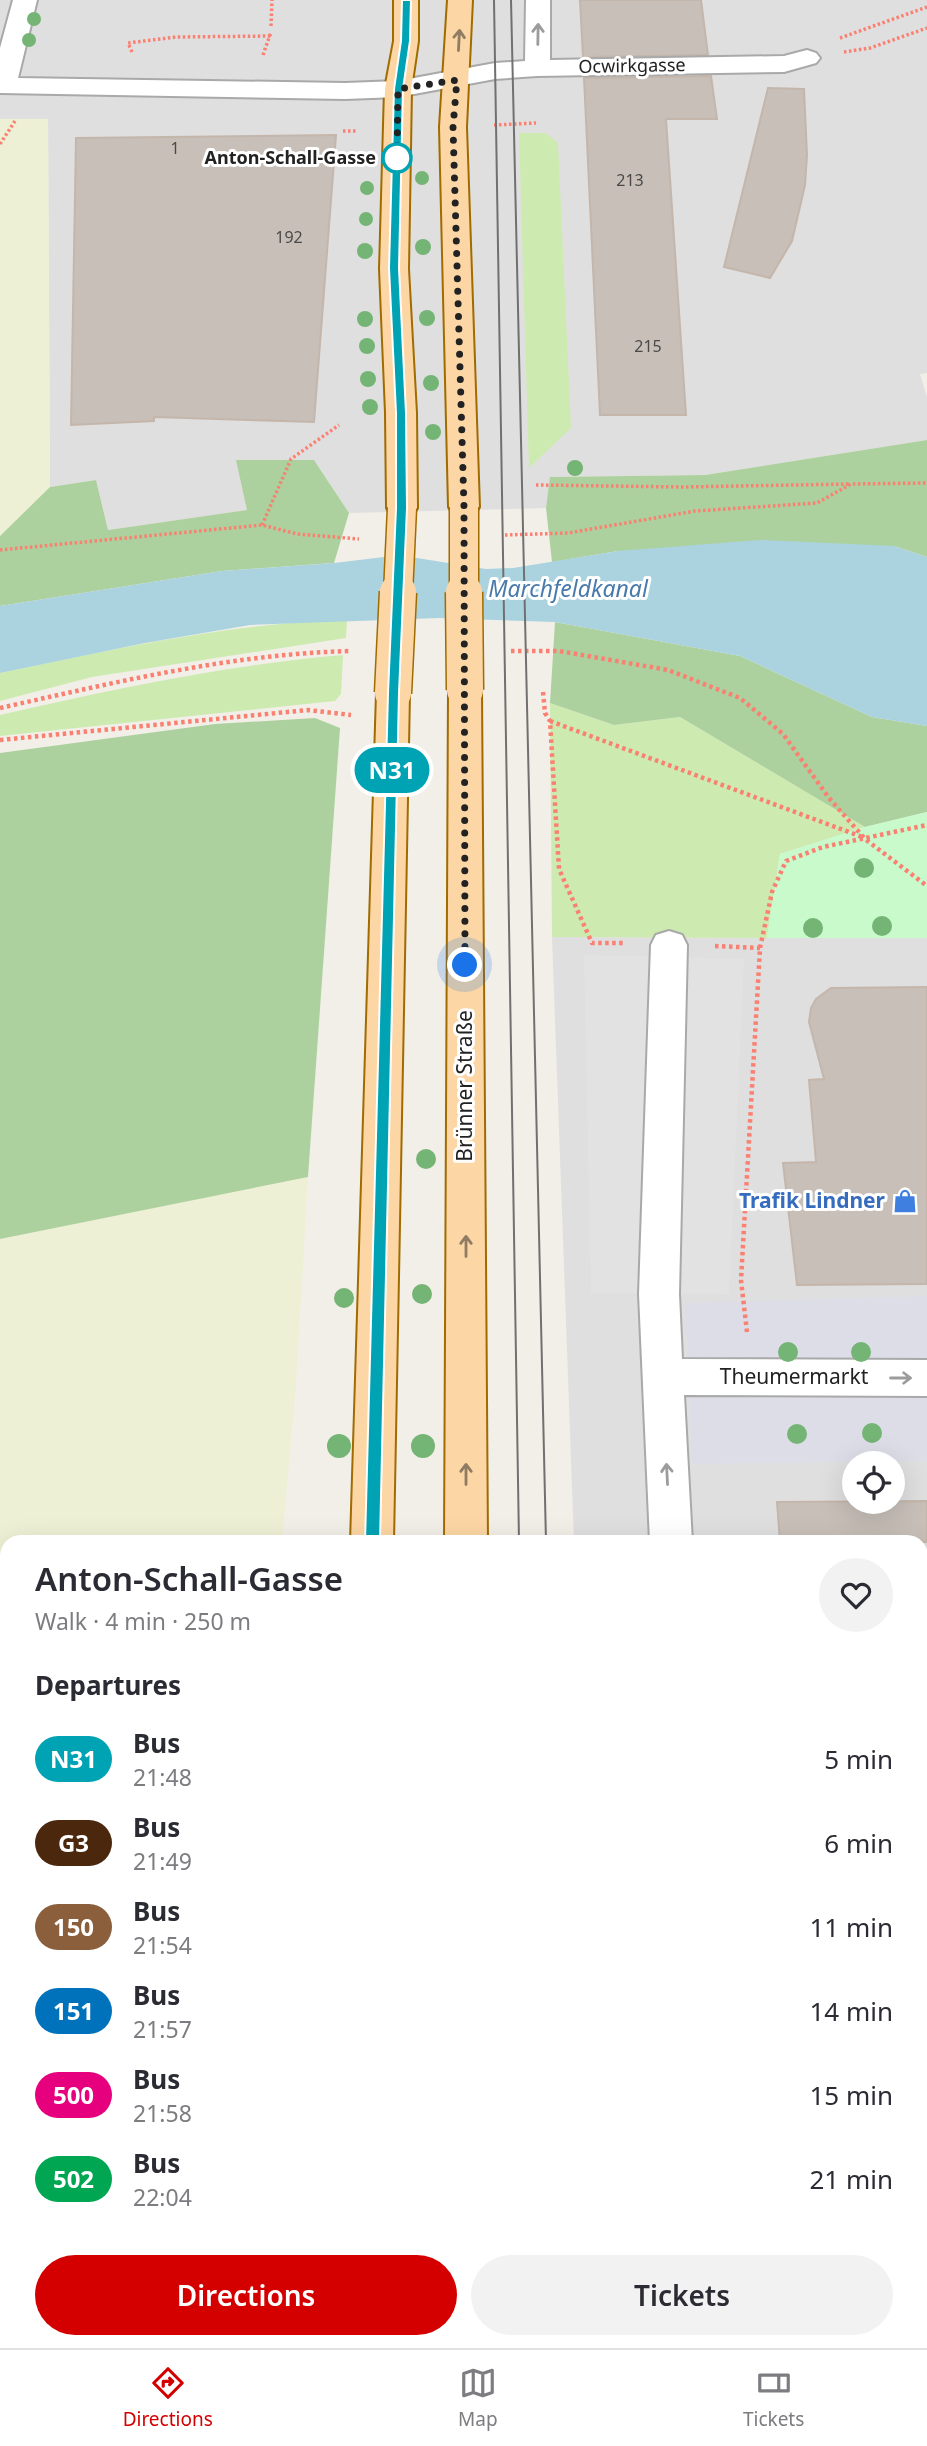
<!DOCTYPE html>
<html lang="en">
<head>
<meta charset="utf-8">
<style>
	:root { --surface:#fff; --page:#f2f2f3; --text:#2b2b33; --muted:#7c7c81; --line:#e1e1e2; --accent:#d40000 }
	body { margin:0; font-family:"Noto Sans",sans-serif; background:var(--page); color:var(--text); height:100vh; display:flex; flex-direction:column; font-size:26px; white-space:nowrap }
	* { box-sizing:border-box; margin:0 }
	p { font-size:23px; color:var(--muted) }
	.icon { flex:none; width:38px; height:38px; fill:none; stroke:currentColor; stroke-width:2; stroke-linecap:round; stroke-linejoin:round }
	.map { position:relative; flex:1; overflow:hidden }
	.drawer { position:absolute; left:0px; top:1535px; width:928px; height:814px; display:flex; flex-direction:column; background:var(--surface); border-radius:21px 21px 0 0; box-shadow:0 7px 28px #0002 }
	.drawer>* { flex:none }
	.badge { padding:0 14px; border-radius:23px; font-size:24px; line-height:46px }
	.tools { position:absolute; left:842px; top:1451px; display:grid; gap:14px }
	.tools a { display:grid; place-items:center; width:63px; height:63px; border-radius:50%; background:var(--surface); box-shadow:0 7px 28px #0002; font-size:35px }
	.you { position:absolute; width:35px; height:35px; margin:-18px; border:5px solid #fff; border-radius:50%; background:#1a73e8; box-shadow:0 0 0 10px #1a73e833 }
	.map>.badge { position:absolute; translate:-50% -50%; box-shadow:0 0 0 4px #fff }
	h2 { padding:0 35px; font-size:26px; line-height:63px }
	.round { display:grid; place-items:center; flex:none; width:74px; height:74px; border-radius:37px; background:var(--page) }
	.head { display:flex; align-items:center; justify-content:space-between; height:119px; padding:0 35px }
	h1 { font-size:33px; font-weight:600; line-height:52px }
	.button { display:flex; gap:14px; margin-top:auto; padding:14px 35px }
	.button a { flex:1; height:80px; border-radius:42px; background:var(--accent); color:#fff; font-size:28px; font-weight:600; line-height:80px; text-align:center }
	.button a+a { background:var(--page); color:var(--text) }
	ul { padding:0; list-style:none }
	li { display:flex; align-items:center; gap:21px; height:84px; padding:0 35px }
	li div { flex:1 }
	li b { display:block; font-size:26px }
	li em { font-style:normal }
	li .badge { min-width:77px; font-weight:700; text-align:center }
	.menu { display:flex; justify-content:space-around; align-items:center; height:98px; border-top:2px solid var(--line); background:var(--surface); font-size:19px; color:var(--muted) }
	.menu a { display:grid; justify-items:center; gap:4px }
	.menu .active { color:var(--accent) }
	.map>svg:first-child { display:block }
	.residential { fill:#e0dfdf; fill-rule:evenodd }
	.farmland { fill:#eef0d5 }
	.grass { fill:#cdebb0 }
	.forest { fill:#add19e }
	.park { fill:#c8facc }
	.parking { fill:#e2e2e2 }
	.plaza { fill:#dddde8 }
	.water { fill:#aad3df }
	.building { fill:#c7bfb8; stroke:#c4b6ab; stroke-width:2 }
	.lines { fill:none; stroke-linecap:round; stroke-linejoin:round }
	.minor-casing { stroke:#a9a9a9; stroke-width:4 }
	.primary-casing { stroke:#a06b00; stroke-width:4 }
	.path-far1 { stroke:#fa8072; stroke-width:3.5; stroke-dasharray:2.5 2.5; stroke-linecap:butt }
	.path { stroke:#fa8072; stroke-width:4.5; stroke-dasharray:3.5 3.5; stroke-linecap:butt }
	.minor { fill:#fff; fill-rule:evenodd }
	.primary { fill:#fcd6a4; fill-rule:evenodd }
	.tram { stroke:#707070; stroke-width:2 }
	.primary-bridge-far1-casing { stroke:#a06b00; stroke-width:31; stroke-linecap:butt }
	.primary-bridge-casing { stroke:#a06b00; stroke-width:39; stroke-linecap:butt }
	.primary-bridge-far1 { stroke:#fcd6a4; stroke-width:28 }
	.primary-bridge { stroke:#fcd6a4; stroke-width:36 }
	.tree { fill:#74b475 }
	.oneway { stroke:#9c9c9c }
	.oneway2 { stroke:#8f7c63 }
	.line { fill:#00a3b4; stroke:#fff; stroke-width:2 }
	.walk { stroke:#222; stroke-width:7; stroke-dasharray:0 12.6 }
	.stop-dot { fill:#fff; stroke:#00a3b4; stroke-width:3.5 }
	.labels { text-anchor:middle; stroke-width:6; stroke-linejoin:round; paint-order:stroke }
	.far-number-label { font-size:16px; fill:#4b4948 }
	.far-street-label { font-size:18px; fill:#222; stroke:#fff }
	.far-stop-label { font-size:18px; font-weight:bold; fill:#222; stroke:#fff; text-anchor:end }
	.street-label { font-size:21px; fill:#222; stroke:#fff }
	.shop-label { font-size:21px; font-weight:bold; fill:#366cbe; stroke:#fff; text-anchor:end }
	.water-label { font-size:23px; font-style:italic; fill:#4a7aab; stroke:#fff }
</style>
</head>
<body>
<div class="map">
<svg width="927" height="2348" viewBox="0 0 927 2348">
	<rect width="100%" height="100%" fill="#f2efe9"/>
	<!-- residential -->
	<path class="residential" d="M0 0H927V373L920 374 927 397V440L705 475 551 477 546 508 349 513 314 460H237L248 510 108 530 96 480 50 487 48 120 0 119Z
		M552 937 927 938V2348H602V2342H920V1542H574ZM854 1463H892V1502H854Z"/>
	<!-- farmland -->
	<path class="farmland" d="M0 119H48L50 487 0 536Z
		M308 1177 296 1385 282 1542H7V1780L0 1781V1239Z"/>
	<!-- grass -->
	<path class="grass" d="M519 133H546L558 143 571 428 529 468Z
		M347 620 346 638 92 677 0 701V673C116 649 228 623 347 620Z
		M343 655 341 694 335 701 0 736V715C114 689 227 665 343 655Z
		M550 703 614 725 680 717 865 827 780 854 767 938 552 937Z"/>
	<!-- forest -->
	<path class="forest" d="M927 440V557L894 546 618 551 552 562 546 508 550 477 705 475Z
		M236 460H314L349 513 334 563 222 571 0 606V536L50 487 96 480 108 530 247 510Z
		M555 622 740 656 872 717 927 726V812L865 827 680 717 614 725 550 703Z
		M315 718 340 728 308 1177 0 1239V753L215 724Z"/>
	<!-- park -->
	<path class="park" d="M927 812V938H767L780 854 865 827Z"/>
	<!-- parking -->
	<path class="parking" d="M584 955 744 959 729 1294 591 1293Z
		M7 1780V2342H225V2348H0V1781Z"/>
	<!-- plaza -->
	<path class="plaza" d="M927 1296V1461L692 1464 685 1303Z"/>
	<!-- water -->
	<path class="water" d="M760 540 894 546 927 557V726L872 717 740 656 555 622 439 618 250 625 145 643 0 673V606L222 571 334 563 384 557 417 558 486 569 513 568 618 551Z"/>
	<!-- building -->
	<path class="building" d="M580 0H701L708 55 583 57Z
		M711 76 717 119H666L686 415H600L584 78Z
		M768 88 804 89 807 155 805 185 792 241 770 278 724 267Z
		M336 135 314 422 154 417V421L71 425 76 138Z
		M927 987V1284L797 1285 783 1163 816 1162 809 1080 824 1079 809 1022 811 1008 816 999 831 988Z
		M927 1501V1542H780L777 1502Z"/>
	<g class="lines">
		<!-- minor casing -->
		<g class="minor-casing">
			<path id="minor" d="M13 0H37L18 78 345 83 398 81 495 63 525 61 526 0H550V60L784 56 807 50 816 53 820 58 816 63 784 72 537 76 495 79 398 97 345 99 0 93V48Z
				M669 931 682 935 687 945 679 1294 682 1359 927 1360V1396L684 1395 692 1542H650L639 1294 651 945 656 935Z
				M689 2342H741V2348H689Z"/>
		</g>
		<!-- primary casing -->
		<g class="primary-casing">
			<path id="primary" d="M394 0H418V41L411 89 408 269 416 413 417 508 413 515 402 518 391 515 387 508 386 413 380 269 385 89 394 41Z
				M448 0H472L466 127 479 507 475 514 464 517 453 514 449 507 440 127Z
				M465 678 477 682 481 690 487 1542H445L449 690 453 682Z
				M393 681 405 685 409 693 393 1542H351L377 693 381 685Z
				M328 2342H380L379 2348H327Z
				M442 2342H494V2348H442Z"/>
		</g>
		<!-- path-far1 -->
		<path class="path-far1" d="M271 26 272 0
			M840 38 927 7
			M132 52 128 43 176 37 271 36
			M844 52 870 48 927 28
			M263 55 271 32
			M494 125 536 123
			M343 131H356
			M0 144 15 121
			M536 485 683 487 850 484
			M262 525 291 459 339 425
			M505 535 568 533 695 511 817 503 851 484 927 483
			M0 550 262 525 297 534 359 539"/>
		<!-- path -->
		<path class="path" d="M511 651H559L668 670 740 698 783 734 829 798 865 839 927 886
			M543 692 545 713 550 721 559 869 592 943H626
			M0 708C117 682 231 654 351 651
			M550 721 865 838
			M0 740 308 710 351 715
			M715 946 760 948
			M747 1332 741 1280 760 948 772 892 786 861 823 847 927 825"/>
		<!-- minor -->
		<use href="#minor" class="minor"/>
		<!-- primary -->
		<use href="#primary" class="primary"/>
		<!-- tram -->
		<path class="tram" d="M494 0 519 1542
			M511 0 546 1542
			M532 2342V2348
			M564 2342V2348"/>
		<!-- primary-bridge-far1 casing -->
		<g class="primary-bridge-far1-casing">
			<path id="primary-bridge-far1" d="M464 507V594
				M398 594 402 508"/>
		</g>
		<!-- primary-bridge casing -->
		<g class="primary-bridge-casing">
			<path id="primary-bridge" d="M464 592 465 690
				M393 693 398 592"/>
		</g>
		<!-- primary-bridge-far1 -->
		<use href="#primary-bridge-far1" class="primary-bridge-far1"/>
		<!-- primary-bridge -->
		<use href="#primary-bridge" class="primary-bridge"/>
	</g>
	<!-- trees -->
	<g class="tree">
		<circle cx="34" cy="19" r="7"/>
		<circle cx="29" cy="40" r="7"/>
		<circle cx="371" cy="159" r="7"/>
		<circle cx="422" cy="178" r="7"/>
		<circle cx="367" cy="188" r="7"/>
		<circle cx="366" cy="219" r="7"/>
		<circle cx="423" cy="247" r="8"/>
		<circle cx="365" cy="251" r="8"/>
		<circle cx="427" cy="318" r="8"/>
		<circle cx="365" cy="319" r="8"/>
		<circle cx="367" cy="346" r="8"/>
		<circle cx="368" cy="379" r="8"/>
		<circle cx="431" cy="383" r="8"/>
		<circle cx="370" cy="407" r="8"/>
		<circle cx="433" cy="432" r="8"/>
		<circle cx="575" cy="468" r="8"/>
		<circle cx="864" cy="868" r="10"/>
		<circle cx="882" cy="926" r="10"/>
		<circle cx="813" cy="928" r="10"/>
		<circle cx="426" cy="1159" r="10"/>
		<circle cx="422" cy="1294" r="10"/>
		<circle cx="344" cy="1298" r="10"/>
		<circle cx="788" cy="1352" r="10"/>
		<circle cx="861" cy="1352" r="10"/>
		<circle cx="872" cy="1433" r="10"/>
		<circle cx="797" cy="1434" r="10"/>
		<circle cx="339" cy="1446" r="12"/>
		<circle cx="423" cy="1446" r="12"/>
	</g>
	<!-- one-way arrows -->
	<defs><path id="oneway-shaft" d="M-6 0H5M1.5-3L5.5 0L1.5 3" fill="none" stroke-width="1.6" stroke-linecap="round" stroke-linejoin="round" transform="scale(1.75)"/></defs>
	<g class="oneway">
		<use href="#oneway-shaft" transform="translate(538 34) rotate(-89)"/>
		<use href="#oneway-shaft" transform="translate(901 1378)"/>
		<use href="#oneway-shaft" transform="translate(667 1474) rotate(-93)"/>
	</g>
	<g class="oneway2">
		<use href="#oneway-shaft" transform="translate(459 40) rotate(-87)"/>
		<use href="#oneway-shaft" transform="translate(466 1246) rotate(-90)"/>
		<use href="#oneway-shaft" transform="translate(466 1474) rotate(-90)"/>
	</g>
	<!-- line -->
	<path class="line" d="M402 0H411L410 41 403 89 399 268 406 413 407 508 399 693 380 1542 378 1547 372 1549 367 1547 365 1542 388 693 396 508V413L389 268 394 89 401 41Z"/>
	<g class="lines">
		<!-- walk -->
		<path class="walk" d="M397 158 398 89 457 80 453 127 464 507 465 965"/>
	</g>
	<!-- icons -->
	<defs>
		<g id="shop-bare" transform="scale(1.89)"><path d="M-5-2.5h2.3a2.7 3.5 0 0 1 5.4 0H5L5.5 6h-11ZM-1.5-2.5h3a1.5 2.3 0 0 0-3 0Z" fill="#3f7fe0" stroke="#fff" stroke-width="2.5" paint-order="stroke"/></g>
	</defs>
	<g fill-rule="evenodd">
		<use href="#shop-bare" x="905" y="1201"/>
	</g>
	<!-- markers -->
	<circle class="stop-dot" cx="397" cy="158" r="14"/>
	<g class="labels">
		<!-- far-number labels -->
		<g class="far-number-label">
			<text x="175" y="154">1</text>
			<text x="630" y="186">213</text>
			<text x="289" y="243">192</text>
			<text x="648" y="352">215</text>
		</g>
		<!-- far-street labels -->
		<g class="far-street-label">
			<text transform="translate(632 66) rotate(-1)" y="6">Ocwirkgasse</text>
		</g>
		<!-- far-stop labels -->
		<g class="far-stop-label">
			<text x="376" y="164">Anton-Schall-Gasse</text>
		</g>
		<!-- street labels -->
		<g class="street-label">
			<text transform="translate(465 1086) rotate(-90)" y="7">Brünner Straße</text>
			<text x="794" y="1384">Theumermarkt</text>
		</g>
		<!-- shop labels -->
		<g class="shop-label">
			<text x="885" y="1208">Trafik Lindner</text>
		</g>
		<!-- water labels -->
		<g class="water-label">
			<text x="568" y="597">Marchfeldkanal</text>
		</g>
	</g>
</svg>
<div class="tools">
<a><svg class="icon" aria-label="locate" viewBox="0 0 24 24"><circle cx="12" cy="12" r="6"/><path d="M12 2v4M12 18v4M2 12h4M18 12h4"/></svg></a>
</div>
<div class="you" style="left:465px;top:965px"></div>
<b class="badge" style="left:392px;top:770px;background:#00a3b4;color:#fff">N31</b>
<section class="drawer">
<div class="head"><div><h1>Anton-Schall-Gasse</h1><p>Walk · 4 min · 250 m</p></div><a class="round"><svg class="icon" aria-label="heart" viewBox="0 0 24 24"><path d="M12 20l-8-8c-3-5 5-10 8-4 3-6 11-1 8 4z"/></svg></a></div>
<h2>Departures</h2>
<ul>
<li><span class="badge" style="background:#00a3b4;color:#fff">N31</span><div><b>Bus</b><p>21:48</p></div><em>5 min</em></li>
<li><span class="badge" style="background:#4b270d;color:#fff">G3</span><div><b>Bus</b><p>21:49</p></div><em>6 min</em></li>
<li><span class="badge" style="background:#8b5e3c;color:#fff">150</span><div><b>Bus</b><p>21:54</p></div><em>11 min</em></li>
<li><span class="badge" style="background:#0072bc;color:#fff">151</span><div><b>Bus</b><p>21:57</p></div><em>14 min</em></li>
<li><span class="badge" style="background:#e6007e;color:#fff">500</span><div><b>Bus</b><p>21:58</p></div><em>15 min</em></li>
<li><span class="badge" style="background:#00a651;color:#fff">502</span><div><b>Bus</b><p>22:04</p></div><em>21 min</em></li>
</ul>
<div class="button"><a>Directions</a><a>Tickets</a></div>
</section>
</div>
<nav class="menu">
<a class="active"><svg class="icon" aria-label="directions" viewBox="0 0 24 24"><path d="M12 3l9 9-9 9-9-9zM9 14v-3h6M13 9l2 2-2 2"/></svg>Directions</a>
<a><svg class="icon" aria-label="map" viewBox="0 0 24 24"><path d="M3 6l6-2 6 2 6-2v14l-6 2-6-2-6 2zM9 4v14M15 6v14"/></svg>Map</a>
<a><svg class="icon" aria-label="tickets" viewBox="0 0 24 24"><path d="M3 7h18v10H3zM15 7v10"/></svg>Tickets</a>
</nav>
</body>
</html>
